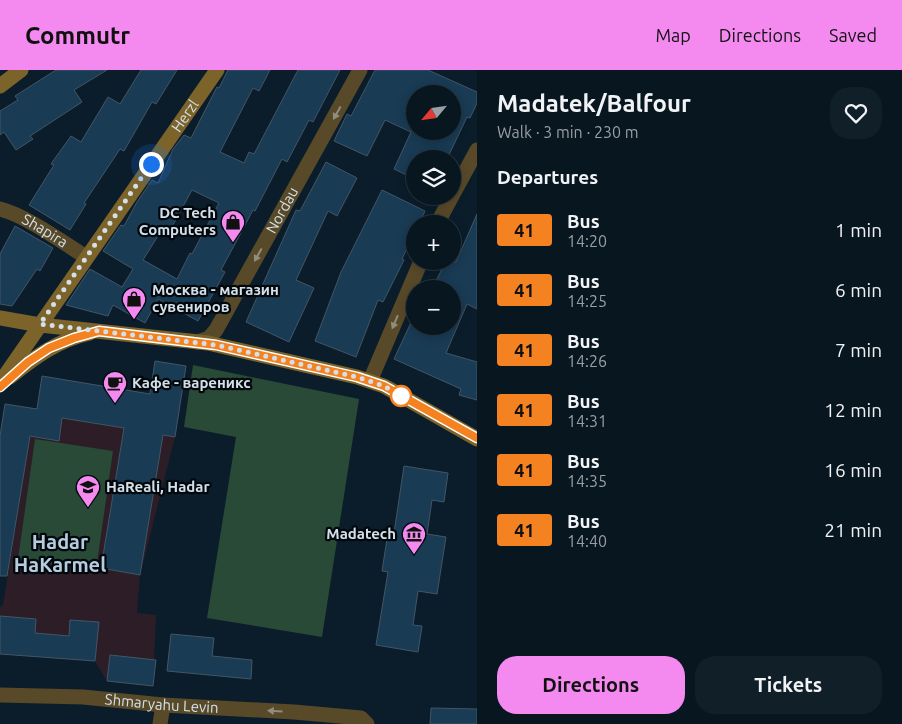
<!DOCTYPE html>
<html lang="en">
<head>
<meta charset="utf-8">
<style>
	:root { --surface:#081620; --page:#111f29; --text:#f1f3f6; --muted:#989fa5; --line:#29353e; --accent:#f489f0 }
	body { margin:0; font-family:Ubuntu,sans-serif; background:var(--page); color:var(--text); height:100vh; display:flex; flex-direction:column; font-size:19px; white-space:nowrap }
	* { box-sizing:border-box; margin:0 }
	p { font-size:16px; color:var(--muted) }
	.icon { flex:none; width:28px; height:28px; fill:none; stroke:currentColor; stroke-width:2; stroke-linecap:round; stroke-linejoin:round }
	.map { position:relative; flex:1; overflow:hidden }
	.sheet { display:flex; flex-direction:column; background:var(--surface); width:425px }
	.sheet>* { flex:none }
	.badge { padding:0 10px; border-radius:4px; font-size:18px; line-height:32px }
	.needle { width:32px; rotate:241deg }
	.controls { position:absolute; left:406px; top:15px; display:grid; gap:10px }
	.controls a { display:grid; place-items:center; width:55px; height:55px; border-radius:50%; background:var(--surface); box-shadow:0 2px 12px #0003,0 0 0 1px var(--line); font-size:25px }
	.you { position:absolute; width:25px; height:25px; margin:-12px; border:4px solid #fff; border-radius:50%; background:#1a73e8; box-shadow:0 0 0 8px #1a73e833 }
	.map>.badge { position:absolute; translate:-50% -50%; box-shadow:0 0 0 2px #fff }
	h2 { padding:0 20px; font-size:19px; line-height:45px }
	.round { display:grid; place-items:center; flex:none; width:52px; height:52px; border-radius:20px; background:var(--page) }
	.overview { display:flex; align-items:center; justify-content:space-between; height:85px; padding:0 20px }
	h1 { font-size:24px; font-weight:700; line-height:38px }
	.primary-button { display:flex; gap:10px; margin-top:auto; padding:10px 20px }
	.primary-button a { flex:1; height:58px; border-radius:20px; background:var(--accent); color:#111; font-size:20px; font-weight:700; line-height:58px; text-align:center }
	.primary-button a+a { background:var(--page); color:var(--text) }
	ul { padding:0; list-style:none }
	li { display:flex; align-items:center; gap:15px; height:60px; padding:0 20px }
	li div { flex:1 }
	li b { display:block; font-size:19px }
	li em { font-style:normal }
	li .badge { min-width:55px; font-weight:700; text-align:center }
	header { display:flex; align-items:center; gap:30px; box-sizing:border-box; height:70px; padding:0 25px; background:var(--accent); color:#111 }
	header strong { font-size:24px }
	nav { display:flex; gap:28px; margin-inline-start:auto; font-size:18px }
	main { display:flex; flex:1; min-height:0 }
	.map>svg:first-child { display:block }
	.education { fill:#2d1d27 }
	.green { fill:#294a36 }
	.building { fill:#193b54; stroke:#425666; fill-rule:evenodd }
	.lines { fill:none; stroke-linecap:round; stroke-linejoin:round }
	.street { stroke:#584928; stroke-width:15 }
	.secondary { stroke:#7b632a; stroke-width:15 }
	.oneway { fill:#908d7f }
	.line-casing { stroke:#fff; stroke-width:11 }
	.line { stroke:#f58220; stroke-width:8 }
	.walk { stroke:#d4e0e9; stroke-width:5; stroke-dasharray:0 9 }
	.stop-dot { fill:#fff; stroke:#f58220; stroke-width:2.5 }
	.labels { text-anchor:middle; stroke-width:4.5; stroke-linejoin:round; paint-order:stroke }
	.street-label { font-size:15px; fill:#d4e0e9; stroke:#02070c }
	.poi-label { font-size:15px; font-weight:bold; fill:#d4e0e9; stroke:#02070c; text-anchor:start }
	.district-label { font-size:20px; font-weight:bold; fill:#b6cde0; stroke:#02070c }
</style>
</head>
<body>
<header>
<strong>Commutr</strong>
<nav><a>Map</a><a>Directions</a><a>Saved</a></nav>
</header>
<main>
<div class="map">
<svg width="477" height="654" viewBox="0 0 477 654">
	<rect width="100%" height="100%" fill="#0b1d2b"/>
	<!-- education -->
	<path class="education" d="M62 348 175 367 140 505 137 543 156 545 153 616 107 611 95 591 0 584V537L3 535 30 366 59 371Z"/>
	<!-- green -->
	<path class="green" d="M193 295 359 329 322 567 207 548 236 367 184 357Z
		M35 369 113 381 96 500 18 489Z"/>
	<!-- building -->
	<path class="building" d="M56 0H107L74 20 82 32 30 66 33 69 16 80 4 62 0 65V41L18 30 15 26Z
		M141 0H177L156 34 152 32 124 81 120 79 84 133 86 134 70 160 29 135 54 95 51 94 71 66 81 72 108 27 120 34Z
		M228 0H270L259 21 253 18 220 82 244 93 249 82 254 84 298 0H340L313 52 309 50 287 92 282 89 255 141 253 140 221 200 225 202 198 251 158 229 145 253 113 235 108 246 66 235 90 199 122 217 133 199 103 181 121 155 124 156 137 132 152 110 158 113 173 79 184 65 191 68 217 17 219 18ZM192 120 219 133 192 184 190 183 177 209 143 190 161 161 168 164Z
		M375 0H428L477 22V33L470 48 467 47 447 89H415V109L394 99 411 62 385 50 367 86 334 71 347 44 351 46ZM415 24H452V61H415Z
		M326 92 357 108 337 146 328 141 296 210 314 218 289 272 246 252 296 140 300 141Z
		M382 120 425 141 419 154H415V162L402 189 404 190 383 232 378 230 356 287 315 271 341 202Z
		M477 144V239L467 234 446 283 477 292V330L459 325 461 319 394 289 415 244V256H452V219H432L446 191 456 192Z
		M15 156 53 178 40 201 37 199 12 236 0 234V184Z
		M155 291 186 296 175 367 163 365 140 505 101 498 124 358 62 348 59 371 30 366 7 506H0V366L5 334 37 339 42 306 150 324Z
		M404 396 448 403 444 432 432 430 427 464 446 467 437 524 418 521 413 555 422 556 418 582 376 575 388 502 382 501 387 469 393 470Z
		M0 546 36 549 35 563 69 566 70 550 99 552 95 591 0 584Z
		M171 564 214 568 212 586 252 590 251 609 167 601Z
		M110 585 156 590 153 616 107 611Z
		M431 638 477 639V654H430Z"/>
	<g class="lines">
		<!-- street -->
		<g class="street">
			<path d="M452 126 477 80"/>
			<path id="s1" d="M0 139C27 146 62 172 86 187"/>
			<path d="M437 154 452 126"/>
			<path id="s2" d="M197 272 209 268 216 260 360 0"/>
			<path d="M370 311 421 191"/>
			<path id="s3" d="M0 625 83 627 163 635 294 642 361 648 367 654"/>
			<path d="M160 654 163 635"/>
		</g>
		<!-- secondary -->
		<g class="secondary">
			<path d="M0 16 21 0"/>
			<path d="M0 248 40 255 208 273 357 307 384 316 477 369"/>
			<path d="M10 307C35 287 58 270 90 263"/>
			<path id="s4" d="M0 313 217 0"/>
		</g>
	</g>
	<!-- one-way arrows -->
	<defs><path id="oneway-solid" d="M-6-.8H1V-3.2L6.5 0L1 3.2V.8H-6Z" transform="scale(1.25)"/></defs>
	<g class="oneway">
		<use href="#oneway-solid" transform="translate(337 43) rotate(119)"/>
		<use href="#oneway-solid" transform="translate(258 185) rotate(119)"/>
		<use href="#oneway-solid" transform="translate(395 252) rotate(113)"/>
		<use href="#oneway-solid" transform="translate(275 641) rotate(-177)"/>
	</g>
	<g class="lines">
		<!-- line casing -->
		<g class="line-casing">
			<path id="line" d="M0 317 28 292 49 278 74 268 99 261 216 275 357 307 384 316 477 368"/>
		</g>
		<!-- line -->
		<use href="#line" class="line"/>
		<!-- walk -->
		<path class="walk" d="M151 94 40 254 216 275 357 307 384 316 401 326"/>
	</g>
	<!-- icons -->
	<defs>
		<g id="shop-pin" transform="scale(1.25)"><path d="M0 17L-7.5 6A9.5 9.5 0 1 1 7.5 6Z" fill="#f489f0" stroke="#02070c"/><path d="M-5-2.5h2.3a2.7 3.5 0 0 1 5.4 0H5L5.5 6h-11ZM-1.5-2.5h3a1.5 2.3 0 0 0-3 0Z" fill="#111"/></g>
		<g id="cafe-pin" transform="scale(1.25)"><path d="M0 17L-7.5 6A9.5 9.5 0 1 1 7.5 6Z" fill="#f489f0" stroke="#02070c"/><path d="M-5.5-4.5H6V0H3Q3 3.5 0 3.5H-2.5Q-5.5 3.5-5.5 0ZM3-3.2v2h1.7v-2ZM-6 4.5H4V6H-6Z" fill="#111"/></g>
		<g id="school-pin" transform="scale(1.25)"><path d="M0 17L-7.5 6A9.5 9.5 0 1 1 7.5 6Z" fill="#f489f0" stroke="#02070c"/><path d="M0-5L7-2L0 1L-7-2ZM-4 1L0 2.5L4 1V4Q0 6-4 4Z" fill="#111"/></g>
		<g id="museum-pin" transform="scale(1.25)"><path d="M0 17L-7.5 6A9.5 9.5 0 1 1 7.5 6Z" fill="#f489f0" stroke="#02070c"/><path d="M0-6L6-3V-2H-6V-3ZM-5-1h2V3h-2ZM-1-1h2V3h-2ZM3-1h2V3H3ZM-6 4H6V6H-6Z" fill="#111"/></g>
	</defs>
	<g fill-rule="evenodd">
		<use href="#shop-pin" x="233" y="152"/>
		<use href="#shop-pin" x="134" y="229"/>
		<use href="#cafe-pin" x="115" y="313"/>
		<use href="#school-pin" x="88" y="417"/>
		<use href="#museum-pin" x="414" y="464"/>
	</g>
	<!-- markers -->
	<circle class="stop-dot" cx="401" cy="326" r="10"/>
	<g class="labels">
		<!-- street labels -->
		<g class="street-label">
			<text dy="5" stroke="none"><textPath href="#s4" startOffset="325">Herzl</textPath></text>
			<text dy="5" stroke="none"><textPath href="#s2" startOffset="160">Nordau</textPath></text>
			<text dy="5" stroke="none"><textPath href="#s1" startOffset="50">Shapira</textPath></text>
			<text dy="5" stroke="none"><textPath href="#s3" startOffset="162">Shmaryahu Levin</textPath></text>
		</g>
		<!-- poi labels -->
		<g class="poi-label">
			<text x="216" y="148" text-anchor="end">DC Tech<tspan x="216" dy="17">Computers</tspan></text>
			<text x="152" y="225">Москва - магазин<tspan x="152" dy="17">сувениров</tspan></text>
			<text x="132" y="318">Кафе - вареникс</text>
			<text x="106" y="422">HaReali, Hadar</text>
			<text x="396" y="469" text-anchor="end">Madatech</text>
		</g>
		<!-- district labels -->
		<g class="district-label">
			<text x="60" y="479">Hadar<tspan x="60" dy="23">HaKarmel</tspan></text>
		</g>
	</g>
</svg>
<div class="controls">
<a><svg class="needle" viewBox="-14 -14 28 28"><path d="M0-13l5 13h-10z" fill="#e53935"/><path d="M0 13l5-13h-10z" fill="#989fa5"/></svg></a>
<a><svg class="icon" aria-label="layers" viewBox="0 0 24 24"><path d="M12 4l9 5-9 5-9-5zM3 14l9 5 9-5"/></svg></a>
<a>+</a>
<a>−</a>
</div>
<div class="you" style="left:151px;top:94px"></div>
</div>
<section class="sheet">
<div class="overview"><div><h1>Madatek/Balfour</h1><p>Walk · 3 min · 230 m</p></div><a class="round"><svg class="icon" aria-label="heart" viewBox="0 0 24 24"><path d="M12 20l-8-8c-3-5 5-10 8-4 3-6 11-1 8 4z"/></svg></a></div>
<h2>Departures</h2>
<ul>
<li><span class="badge" style="background:#f58220;color:#111">41</span><div><b>Bus</b><p>14:20</p></div><em>1 min</em></li>
<li><span class="badge" style="background:#f58220;color:#111">41</span><div><b>Bus</b><p>14:25</p></div><em>6 min</em></li>
<li><span class="badge" style="background:#f58220;color:#111">41</span><div><b>Bus</b><p>14:26</p></div><em>7 min</em></li>
<li><span class="badge" style="background:#f58220;color:#111">41</span><div><b>Bus</b><p>14:31</p></div><em>12 min</em></li>
<li><span class="badge" style="background:#f58220;color:#111">41</span><div><b>Bus</b><p>14:35</p></div><em>16 min</em></li>
<li><span class="badge" style="background:#f58220;color:#111">41</span><div><b>Bus</b><p>14:40</p></div><em>21 min</em></li>
</ul>
<div class="primary-button"><a>Directions</a><a>Tickets</a></div>
</section>
</main>
</body>
</html>
